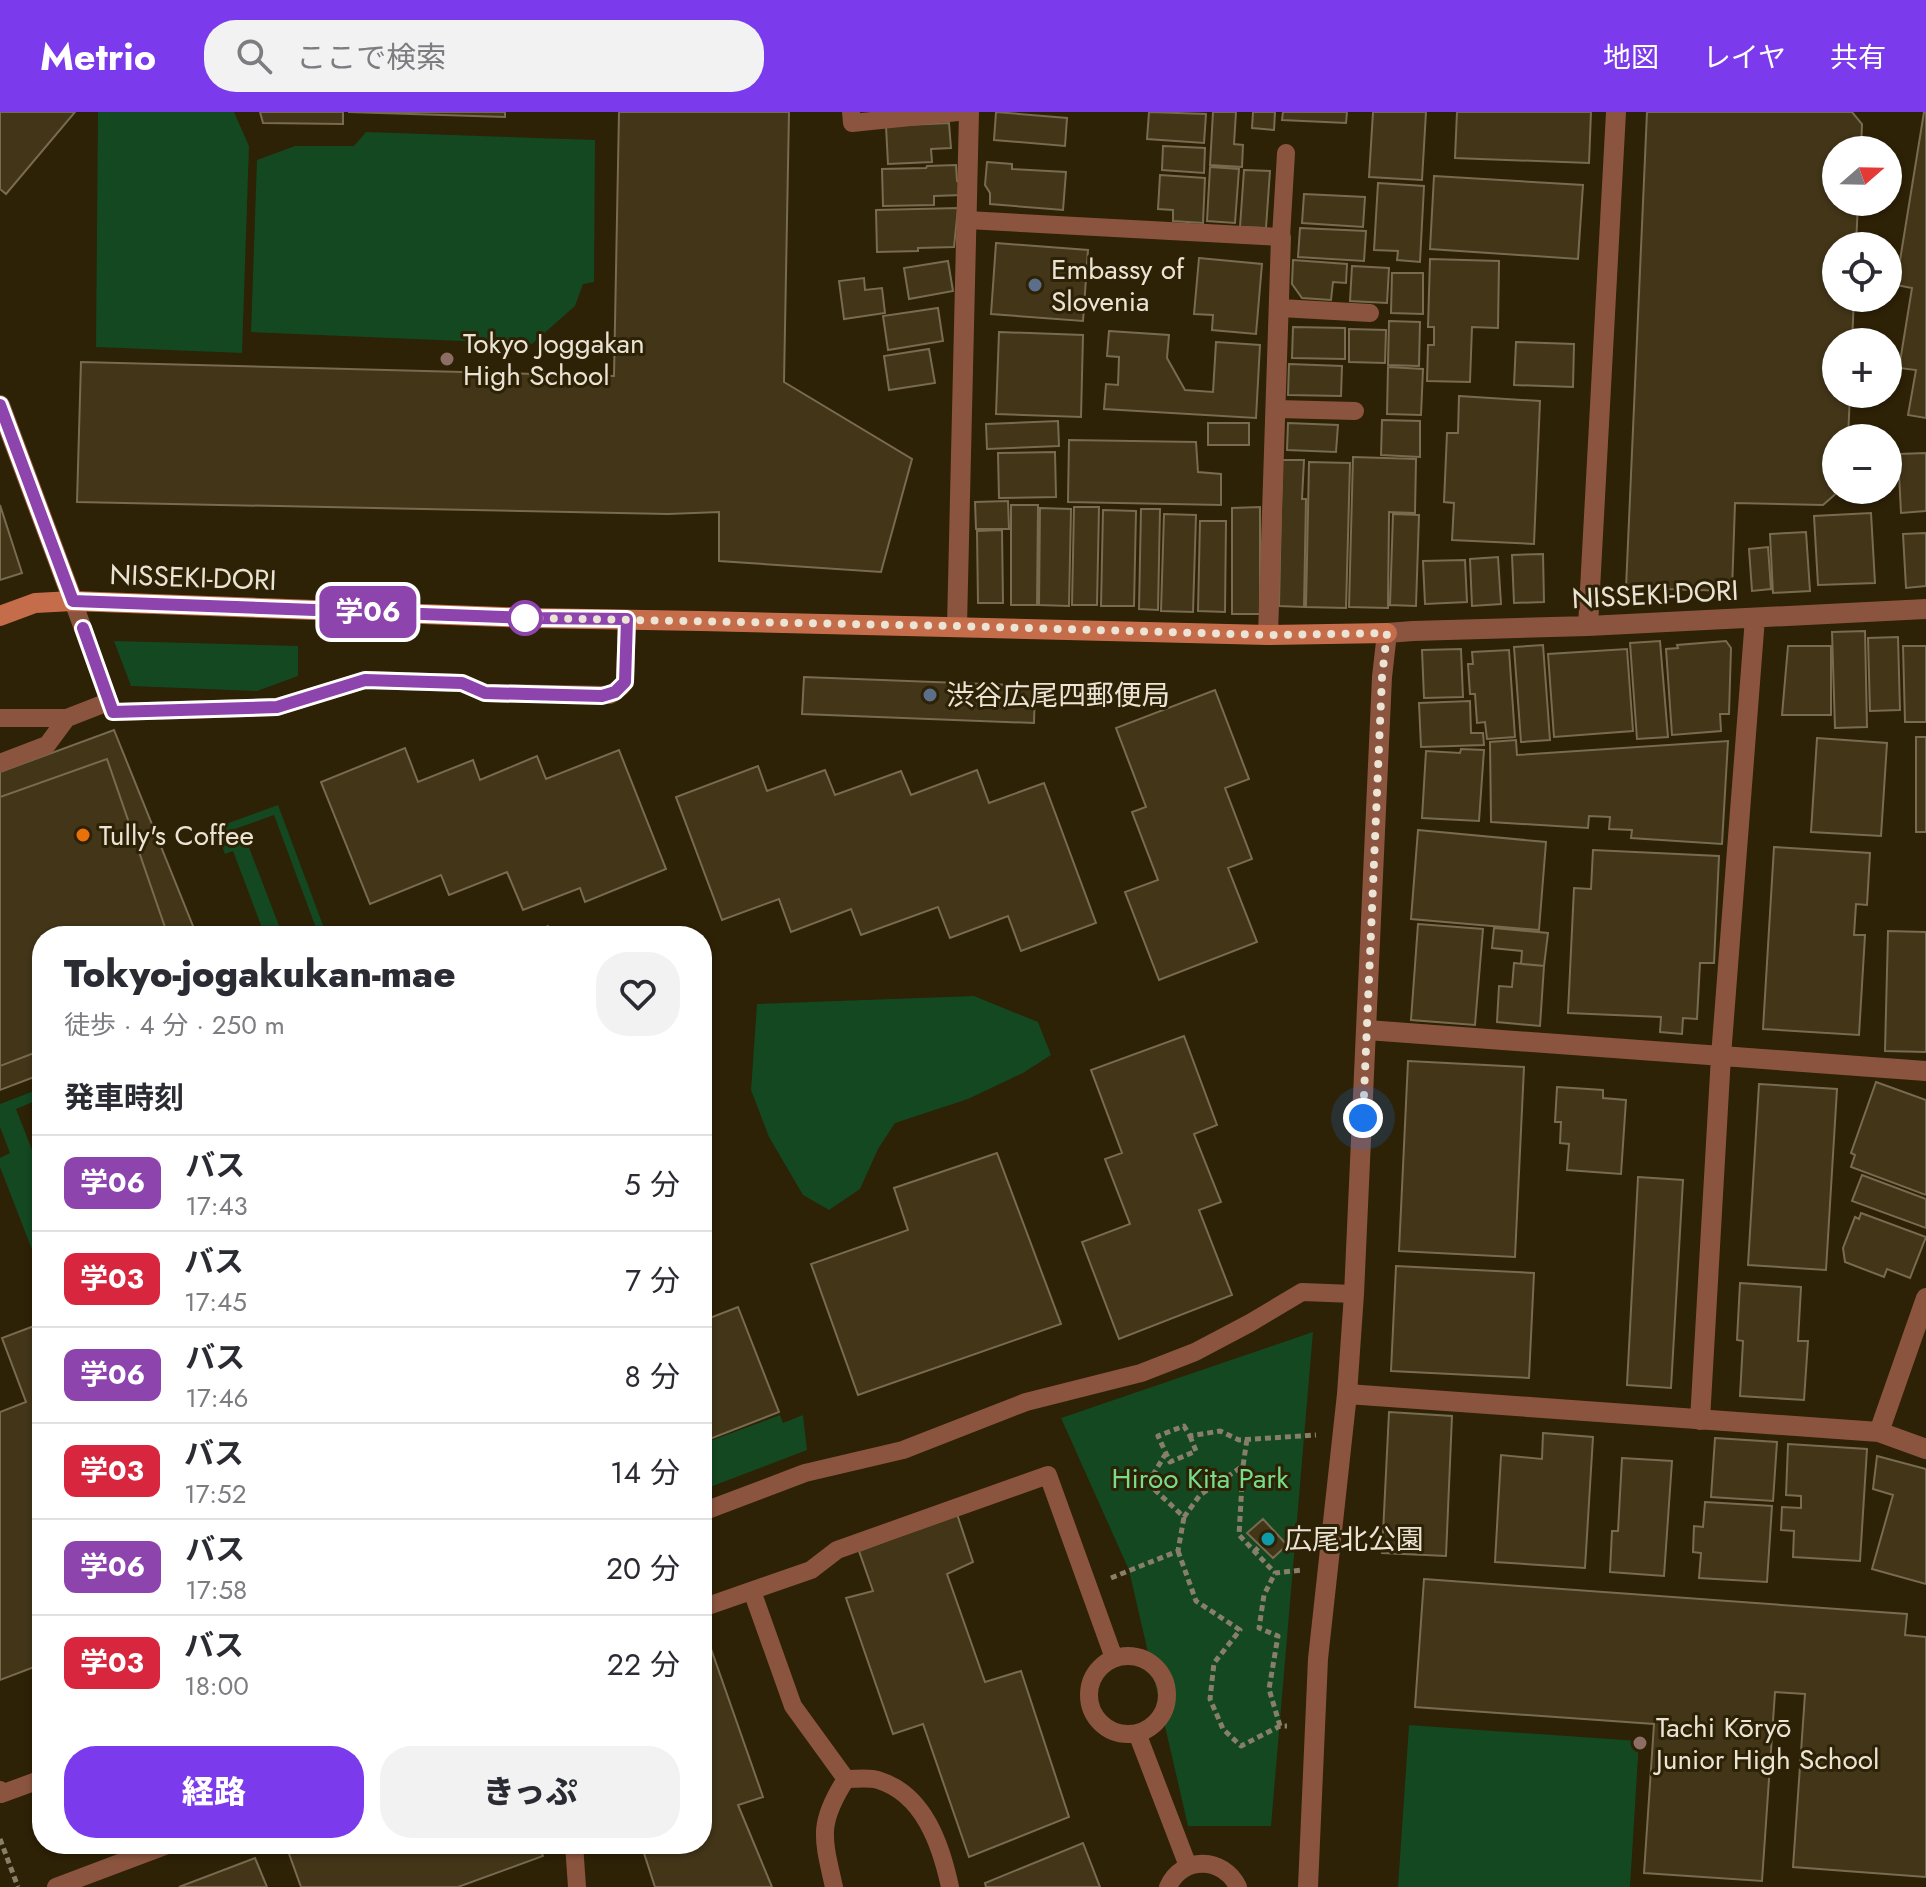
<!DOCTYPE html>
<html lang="ja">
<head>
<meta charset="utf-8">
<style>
	:root { --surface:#fff; --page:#f2f2f3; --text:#2b2b33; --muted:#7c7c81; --line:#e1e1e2; --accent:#7c3aed }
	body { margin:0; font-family:Jost,"Noto Sans JP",sans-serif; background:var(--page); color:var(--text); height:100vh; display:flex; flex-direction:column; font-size:30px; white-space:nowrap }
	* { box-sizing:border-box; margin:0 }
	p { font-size:26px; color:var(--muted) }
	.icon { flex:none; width:44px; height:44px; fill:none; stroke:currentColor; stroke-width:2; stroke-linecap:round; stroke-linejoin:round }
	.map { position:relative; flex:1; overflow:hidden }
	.drawer { position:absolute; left:32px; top:814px; width:680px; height:928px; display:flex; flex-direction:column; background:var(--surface); border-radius:32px; box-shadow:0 2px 6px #0004 }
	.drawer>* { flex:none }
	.badge { padding:0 16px; border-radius:12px; font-size:28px; line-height:52px }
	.needle { width:52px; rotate:70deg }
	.tools { position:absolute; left:1822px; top:24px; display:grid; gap:16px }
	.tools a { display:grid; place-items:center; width:80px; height:80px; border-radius:50%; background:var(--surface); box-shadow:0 2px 6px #0004; font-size:40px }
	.you { position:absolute; width:40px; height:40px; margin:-20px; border:6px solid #fff; border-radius:50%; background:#1a73e8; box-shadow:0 0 0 12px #1a73e833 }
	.map>.badge { position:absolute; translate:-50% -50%; box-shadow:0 0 0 4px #fff }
	h2 { padding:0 32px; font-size:30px; line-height:72px }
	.round { display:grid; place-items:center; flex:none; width:84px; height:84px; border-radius:32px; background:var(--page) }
	.summary { display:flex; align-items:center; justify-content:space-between; height:136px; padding:0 32px }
	h1 { font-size:38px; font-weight:800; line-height:60px }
	.button { display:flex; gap:16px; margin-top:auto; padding:16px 32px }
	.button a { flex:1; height:92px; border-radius:32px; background:var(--accent); color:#fff; font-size:32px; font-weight:800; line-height:92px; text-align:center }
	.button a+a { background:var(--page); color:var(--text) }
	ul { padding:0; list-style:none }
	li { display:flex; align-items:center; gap:24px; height:96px; padding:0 32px; border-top:2px solid var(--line) }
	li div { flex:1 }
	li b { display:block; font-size:30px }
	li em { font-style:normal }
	li .badge { min-width:88px; font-weight:700; text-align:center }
	header { display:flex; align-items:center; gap:48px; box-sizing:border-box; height:112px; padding:0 40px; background:var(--accent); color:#fff }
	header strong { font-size:38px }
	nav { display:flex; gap:44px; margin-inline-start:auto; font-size:28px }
	.search { width:560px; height:72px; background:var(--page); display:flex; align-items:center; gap:20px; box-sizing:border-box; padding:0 28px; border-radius:32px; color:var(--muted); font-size:30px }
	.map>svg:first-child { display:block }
	.green { fill:#134821 }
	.building { fill:#423518; stroke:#786b4f; stroke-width:2 }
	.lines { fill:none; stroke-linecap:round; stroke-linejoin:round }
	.path { stroke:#887f69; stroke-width:5; stroke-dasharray:6 4; stroke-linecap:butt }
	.lane { stroke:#8b543e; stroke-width:18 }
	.street { stroke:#8b543e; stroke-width:20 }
	.secondary { stroke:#c56d4a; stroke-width:20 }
	.line-casing { stroke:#fff; stroke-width:18 }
	.line { stroke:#8e44ad; stroke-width:12 }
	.walk { stroke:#ebe4d4; stroke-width:8; stroke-dasharray:0 14.4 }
	.service-dot { fill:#5c6f8a; stroke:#2d2106; stroke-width:3 }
	.education-dot { fill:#8d6e63; stroke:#2d2106; stroke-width:3 }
	.stop-dot { fill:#fff; stroke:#8e44ad; stroke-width:4 }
	.food-dot { fill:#e8710a; stroke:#2d2106; stroke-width:3 }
	.culture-dot { fill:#0f9aa8; stroke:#2d2106; stroke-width:3 }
	.labels { text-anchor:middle; stroke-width:6; stroke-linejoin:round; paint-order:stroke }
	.poi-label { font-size:28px; fill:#ebe4d4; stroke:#2d2106; text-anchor:start }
	.street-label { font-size:28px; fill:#ebe4d4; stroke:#2d2106 }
	.park-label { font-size:28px; fill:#78dd8b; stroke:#2d2106 }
</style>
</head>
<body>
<header>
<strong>Metrio</strong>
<div class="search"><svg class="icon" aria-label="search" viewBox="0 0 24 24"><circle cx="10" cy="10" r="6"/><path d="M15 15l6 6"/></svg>ここで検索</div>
<nav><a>地図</a><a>レイヤ</a><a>共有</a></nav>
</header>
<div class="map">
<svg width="1926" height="1775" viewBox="0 0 1926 1775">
	<rect width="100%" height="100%" fill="#2d2106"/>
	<!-- green -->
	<path class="green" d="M98 0H234L249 34 242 241 96 235Z
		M366 20 595 28 594 170 583 172 575 194 532 232 251 220 257 48 295 34H354Z
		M114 529 298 534V564L257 579 131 574Z
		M278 693 327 824H319L274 703 218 723 215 716Z
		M245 725 283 824H265L233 739 225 742 222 734Z
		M974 884 1038 910 1051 943 1023 961 968 987 895 1011 878 1037 860 1077 829 1098 803 1083 769 1025 751 978 757 892Z
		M42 976V986L16 997 34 1043 42 1040V1145L36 1148 0 1055V1046L10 1041 0 1015V992Z
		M1313 1220 1271 1714H1188L1129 1458 1061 1306Z
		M780 1303 783 1311 803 1303 807 1338 702 1378V1332Z
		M1409 1613 1639 1629 1630 1775H1398Z"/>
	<!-- building -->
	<path class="building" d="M0 0H75L6 82 0 77Z
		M260 0H343V12L263 11Z
		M348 0H505V5Z
		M619 0H789L784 270 912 347 881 460 719 449V400L668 402 77 390 81 250 614 264Z
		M996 0 1067 6 1065 34 994 28Z
		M1149 0 1206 2 1204 31 1147 27Z
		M1213 0H1236L1234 32 1243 33 1242 55 1210 53Z
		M1253 0H1275L1274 18 1252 16Z
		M1283 0H1347L1346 11 1282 8Z
		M1373 0H1426L1422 68 1369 65Z
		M1457 0H1591L1589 51 1455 46Z
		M1647 0H1852L1862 12 1861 38H1836V90H1858L1856 134H1836V186H1854L1852 230H1836V282H1850L1848 326H1836V378H1840L1823 393 1735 391 1732 479 1626 476Z
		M1924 0H1926V306L1908 303 1916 258 1899 256 1912 176 1896 173Z
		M949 11 951 36 931 37 932 50 888 52 886 14Z
		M1163 34 1205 36 1204 61 1162 58Z
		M987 50 1012 52V57L1066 60 1063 98 990 92V81L985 73Z
		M956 53 957 69H961L962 83 934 84V93L883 94 882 57 926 56 927 54Z
		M1210 55 1239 57 1235 111 1207 109Z
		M1244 58 1270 59 1266 116 1240 115Z
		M1160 63 1205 66 1203 111 1173 109V98L1158 97Z
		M1434 64 1583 73 1578 147 1430 137Z
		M1378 71 1424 74 1420 150 1397 148 1398 139 1374 138Z
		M1304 82 1365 85 1363 115 1302 111Z
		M958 96 954 135 918 136V139L877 140 876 98Z
		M1300 116 1366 119 1364 149 1298 145Z
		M996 131 1088 138 1083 209 991 202Z
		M1199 146 1262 152 1256 222 1212 218 1213 203 1194 202Z
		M1430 147 1499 149 1498 216 1472 215 1470 270 1427 269 1428 233H1434V215H1428Z
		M1293 148 1347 152 1346 171 1333 170 1331 188 1302 186 1292 172Z
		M948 149 953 179 909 187 904 156Z
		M1352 154 1389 156 1387 191 1350 189Z
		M1392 161H1423V202L1391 201Z
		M864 166 865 178 882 176 885 201 844 207 839 169Z
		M938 196 943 229 888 238 883 204Z
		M1389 209 1420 210 1419 254 1388 253Z
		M1293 215 1345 216V247L1292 246Z
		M1349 217 1386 218 1385 251 1349 250Z
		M1109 219 1169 223 1167 246 1185 278 1213 280 1216 230 1260 233 1256 306 1104 297 1106 272 1118 273 1119 245 1107 244Z
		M999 220 1083 223 1081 305 996 302Z
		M1516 230 1574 232 1573 275 1514 273Z
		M929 237 935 271 889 278 884 244Z
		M1289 252 1342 254 1341 284 1288 283Z
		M1388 255 1423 257 1421 303 1387 302Z
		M1459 284 1540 289 1534 432 1452 428 1454 391 1444 390 1447 321H1458Z
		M1382 308 1420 309V345L1381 343Z
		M1058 309 1059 334 987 337 986 312Z
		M1208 311H1249V333H1208Z
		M1288 311 1338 313 1336 340 1287 338Z
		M1069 328 1196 330 1198 360 1221 362V393L1068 390Z
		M1055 340 1056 385 999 386 998 341Z
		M1926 341V399L1901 401 1898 342Z
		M1353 345 1416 347 1415 401 1389 400 1388 496 1349 495Z
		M1282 348H1304L1302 387H1306L1304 495 1279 494Z
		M1309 350 1350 351 1346 496 1306 495Z
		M1008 389 1009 417H976L975 390Z
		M0 393 22 461 0 468Z
		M1011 393H1038L1037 493H1011Z
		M1074 395H1099L1097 493H1072Z
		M1260 395V502H1232V396Z
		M1040 396 1071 397 1069 494 1039 493Z
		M1141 397H1160L1158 498 1139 497Z
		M1103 398 1136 399 1134 494H1101Z
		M1871 401 1875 471 1818 473 1814 404Z
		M1164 402 1196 403 1193 500 1161 499Z
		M1393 402 1419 403 1416 494 1390 493Z
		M1200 409H1226L1225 500 1198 499Z
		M1002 418 1003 491H978L977 419Z
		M1806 420 1810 479 1773 481 1770 422Z
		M1926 421V474L1906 476 1903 422Z
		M1768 435 1771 477 1752 479 1749 437Z
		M1543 442 1544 490 1514 491 1512 443Z
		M1498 445 1501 492 1472 494 1470 447Z
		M1465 448 1467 490 1425 492 1423 449Z
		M1865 519 1867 615 1835 616 1832 520Z
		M1898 525 1900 598 1870 599 1868 526Z
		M1660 529 1668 625 1637 627 1630 531Z
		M1726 529 1731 536 1729 602H1720L1721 619 1672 623 1666 537 1678 536 1677 533Z
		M1543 533 1550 628 1521 630 1514 535Z
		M1788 534H1831V603H1782Z
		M1903 534H1926V610H1905Z
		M1461 537 1463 585 1424 586 1422 538Z
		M1627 537 1633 619 1554 625 1548 542Z
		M1509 538 1515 625 1487 627 1485 610 1477 611 1475 582H1470L1468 552H1473L1472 540Z
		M804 565 1035 574 1034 611 802 602Z
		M1215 578 1249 667 1225 676 1252 747 1228 756 1257 830 1159 868 1125 780 1158 768 1132 700 1146 695 1116 616Z
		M1470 589 1471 621H1483L1484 633 1421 635 1419 591Z
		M114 618 197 824H42V962L0 978V660Z
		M1916 625H1926V720H1916Z
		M1817 626 1887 631 1881 724 1811 720Z
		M1516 628 1517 643 1728 629 1722 732 1631 726 1632 718 1609 717 1610 705 1589 704 1588 716 1491 710 1490 630Z
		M405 636 418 670 473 648 480 668 537 644 546 667 619 638 666 757 585 790 580 776 523 798 507 760 449 783 441 763 370 792 321 670Z
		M1461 637 1484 638 1479 709 1422 706 1426 639 1460 641Z
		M107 647 168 824H42V938L0 954V685Z
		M758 654 767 679 825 658 835 683 901 659 911 683 977 658 989 691 1044 671 1096 811 1021 839 1008 804 950 826 938 795 861 823 851 797 791 820 779 787 722 808 676 685Z
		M1418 718 1546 730 1539 818 1411 807Z
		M1774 735 1870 741 1867 793 1856 792 1854 823H1865L1859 923 1763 917Z
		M1593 738 1719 744 1714 851H1700L1697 907 1683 906 1682 922 1660 920 1661 905 1568 901 1574 776 1591 777Z
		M1418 812 1483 817 1475 913 1411 908Z
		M548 814 552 824H522Z
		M1494 816 1548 821 1544 854 1521 852 1522 839 1492 836Z
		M1888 819 1926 820V940L1885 939Z
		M1514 851 1544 854 1540 914 1497 910 1499 874 1512 875Z
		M1184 924 1217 1013 1194 1022 1221 1090 1199 1098 1232 1183 1119 1227 1082 1130 1130 1112 1105 1047 1122 1041 1091 958Z
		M1408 949 1524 955 1515 1145 1399 1139Z
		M1876 970 1926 988V1083L1851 1055 1855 1043 1851 1041Z
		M1759 972 1837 977 1826 1158 1748 1153Z
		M1557 975 1603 978V986L1626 988 1621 1062 1567 1058 1569 1032 1560 1031 1561 1010H1555Z
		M997 1041 1061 1212 858 1283 811 1152 908 1118 894 1076Z
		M1862 1063 1926 1087V1116L1852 1089Z
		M1638 1065 1683 1068 1671 1276 1627 1273Z
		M1861 1101 1926 1125 1910 1166 1887 1157 1884 1165 1845 1150 1843 1136 1855 1105 1859 1107Z
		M1396 1154 1534 1161 1529 1266 1391 1259Z
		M1740 1171 1801 1175 1798 1229H1808L1804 1288 1740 1284 1743 1229 1737 1228Z
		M738 1195 779 1300 702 1330V1209Z
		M42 1211V1552L0 1568V1300L26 1290 2 1226Z
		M1389 1300 1452 1304 1446 1444 1382 1441Z
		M1543 1321 1593 1325 1585 1456 1495 1450 1501 1343 1542 1347Z
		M1715 1326 1777 1330 1773 1389 1711 1385Z
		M1788 1332 1867 1337 1860 1449 1793 1445 1794 1419 1781 1418 1782 1395 1801 1396V1384L1786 1383Z
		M1877 1344 1926 1357V1472L1872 1457 1893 1383 1873 1377Z
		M1622 1346 1672 1349 1664 1464 1610 1460 1612 1419H1618Z
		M1705 1390 1772 1394 1767 1470 1699 1466 1701 1441 1693 1440 1694 1414 1703 1415Z
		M957 1402 973 1450 947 1462 985 1570 1021 1559 1069 1705 969 1745 923 1612 893 1622 846 1486 873 1479 859 1439Z
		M1263 1407 1287 1433 1273 1446 1247 1421Z
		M1424 1467 1907 1502 1905 1523 1926 1525V1765L1793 1755 1805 1582 1775 1580 1762 1769 1644 1761 1654 1612 1415 1595Z
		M709 1531 763 1685 738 1693 772 1775H655L641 1732H702V1534Z
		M1083 1731 1100 1775H986L985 1771Z
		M298 1732H538L543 1744 458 1775H301L287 1736Z
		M255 1746 267 1775H179Z"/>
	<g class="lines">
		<!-- path -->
		<path class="path" d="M1190 1324 1196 1339 1170 1350 1158 1324 1184 1314 1190 1324 1220 1319 1239 1328 1316 1323
			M1166 1341 1153 1363 1155 1378 1184 1405 1200 1383 1243 1354 1247 1327
			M1243 1354 1239 1423 1275 1461
			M1178 1439 1196 1489 1240 1518 1214 1551 1210 1587 1223 1617 1241 1634 1280 1614H1287
			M1254 1440 1260 1434
			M1111 1466 1178 1439 1184 1405
			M1280 1614 1269 1577 1278 1524 1259 1516 1264 1483 1275 1461 1302 1458
			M0 1727 18 1775"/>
		<!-- lane -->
		<path class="lane" d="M851 0 852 11 958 0
			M967 108 1281 125 1286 41
			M1280 196 1370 201
			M1277 297 1355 299
			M73 489 113 600 277 595 365 568 462 571 485 581 610 583 621 575 625 570 627 507
			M0 606H67L108 590
			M0 651 47 633 67 606
			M702 1400 805 1361 903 1338 1026 1290 1141 1261 1195 1240 1250 1211 1302 1180 1354 1182
			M752 1479 793 1594 846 1667
			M702 1496 811 1458 837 1438 1048 1363 1114 1546
			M1089 1583a39 39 0 1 1 78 0a39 39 0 1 1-78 0Z
			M1137 1621 1188 1754
			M0 1678 1 1682 42 1667
			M574 1732 577 1775
			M56 1775 170 1732
			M834 1775C823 1726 817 1712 846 1667 856 1667 869 1665 878 1668 924 1682 941 1733 950 1775
			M1168 1775C1182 1743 1224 1745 1238 1775"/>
		<!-- street -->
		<path class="street" d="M0 293 73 489
			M957 514 969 0
			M1588 514 1616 0
			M1268 523 1281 125
			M1367 918 1926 959
			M1347 1282 1879 1320 1926 1337
			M1700 1308 1721 944 1755 506
			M1879 1320 1926 1186
			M1308 1775 1318 1547 1347 1282 1354 1182 1382 565 1387 521 1413 519 1588 514 1926 497"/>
		<!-- secondary -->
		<path class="secondary" d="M0 504 35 491 73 489 533 506 701 509 1268 523 1387 521"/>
	</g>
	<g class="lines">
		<!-- line casing -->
		<g class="line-casing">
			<path id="line" d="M0 293 73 489 533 506 627 507 625 570 615 580 602 584 485 581 462 571 365 568 277 595 113 600 83 516"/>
		</g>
		<!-- line -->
		<use href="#line" class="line"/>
		<!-- walk -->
		<path class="walk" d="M525 506 957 514 1268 523 1387 521 1382 565 1363 1006"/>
	</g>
	<!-- markers -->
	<g class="service-dot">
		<circle cx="1035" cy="173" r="8"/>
		<circle cx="930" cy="583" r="8"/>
	</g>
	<g class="education-dot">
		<circle cx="447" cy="247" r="8"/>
		<circle cx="1640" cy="1631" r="8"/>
	</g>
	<circle class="stop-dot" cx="525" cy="506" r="16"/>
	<circle class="food-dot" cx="83" cy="723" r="8"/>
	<circle class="culture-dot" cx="1268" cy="1427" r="8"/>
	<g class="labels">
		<!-- poi labels -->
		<g class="poi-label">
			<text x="1051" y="167">Embassy of<tspan x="1051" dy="32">Slovenia</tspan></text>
			<text x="463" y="241">Tokyo Joggakan<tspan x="463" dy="32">High School</tspan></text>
			<text x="946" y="593">渋谷広尾四郵便局</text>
			<text x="99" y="733">Tully's Coffee</text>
			<text x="1284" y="1437">広尾北公園</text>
			<text x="1656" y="1625">Tachi Kōryō<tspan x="1656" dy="32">Junior High School</tspan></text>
		</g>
		<!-- street labels -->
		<g class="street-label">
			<text transform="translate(193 465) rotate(2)" y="10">NISSEKI-DORI</text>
			<text transform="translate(1655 482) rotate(-3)" y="10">NISSEKI-DORI</text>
		</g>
		<!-- park labels -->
		<g class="park-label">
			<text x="1200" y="1376">Hiroo Kita Park</text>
		</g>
	</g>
</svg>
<div class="tools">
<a><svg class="needle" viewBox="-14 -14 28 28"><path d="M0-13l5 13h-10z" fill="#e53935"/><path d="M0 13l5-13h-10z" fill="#7c7c81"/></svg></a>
<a><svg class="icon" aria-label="locate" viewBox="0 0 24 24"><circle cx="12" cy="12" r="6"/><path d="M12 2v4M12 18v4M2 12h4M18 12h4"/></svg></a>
<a>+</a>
<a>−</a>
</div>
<div class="you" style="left:1363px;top:1006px"></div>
<b class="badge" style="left:368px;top:500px;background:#8e44ad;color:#fff">学06</b>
<section class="drawer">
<div class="summary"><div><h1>Tokyo-jogakukan-mae</h1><p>徒歩 · 4 分 · 250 m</p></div><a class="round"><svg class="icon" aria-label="heart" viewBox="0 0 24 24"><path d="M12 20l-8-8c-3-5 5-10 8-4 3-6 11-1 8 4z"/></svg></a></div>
<h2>発車時刻</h2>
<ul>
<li><span class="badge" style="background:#8e44ad;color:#fff">学06</span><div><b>バス</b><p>17:43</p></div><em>5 分</em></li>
<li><span class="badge" style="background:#d7263d;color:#fff">学03</span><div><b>バス</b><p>17:45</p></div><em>7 分</em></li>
<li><span class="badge" style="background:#8e44ad;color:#fff">学06</span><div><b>バス</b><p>17:46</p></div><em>8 分</em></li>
<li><span class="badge" style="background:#d7263d;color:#fff">学03</span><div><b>バス</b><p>17:52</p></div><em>14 分</em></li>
<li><span class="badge" style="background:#8e44ad;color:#fff">学06</span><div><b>バス</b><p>17:58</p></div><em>20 分</em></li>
<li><span class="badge" style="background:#d7263d;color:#fff">学03</span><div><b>バス</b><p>18:00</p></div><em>22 分</em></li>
</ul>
<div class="button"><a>経路</a><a>きっぷ</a></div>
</section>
</div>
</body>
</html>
